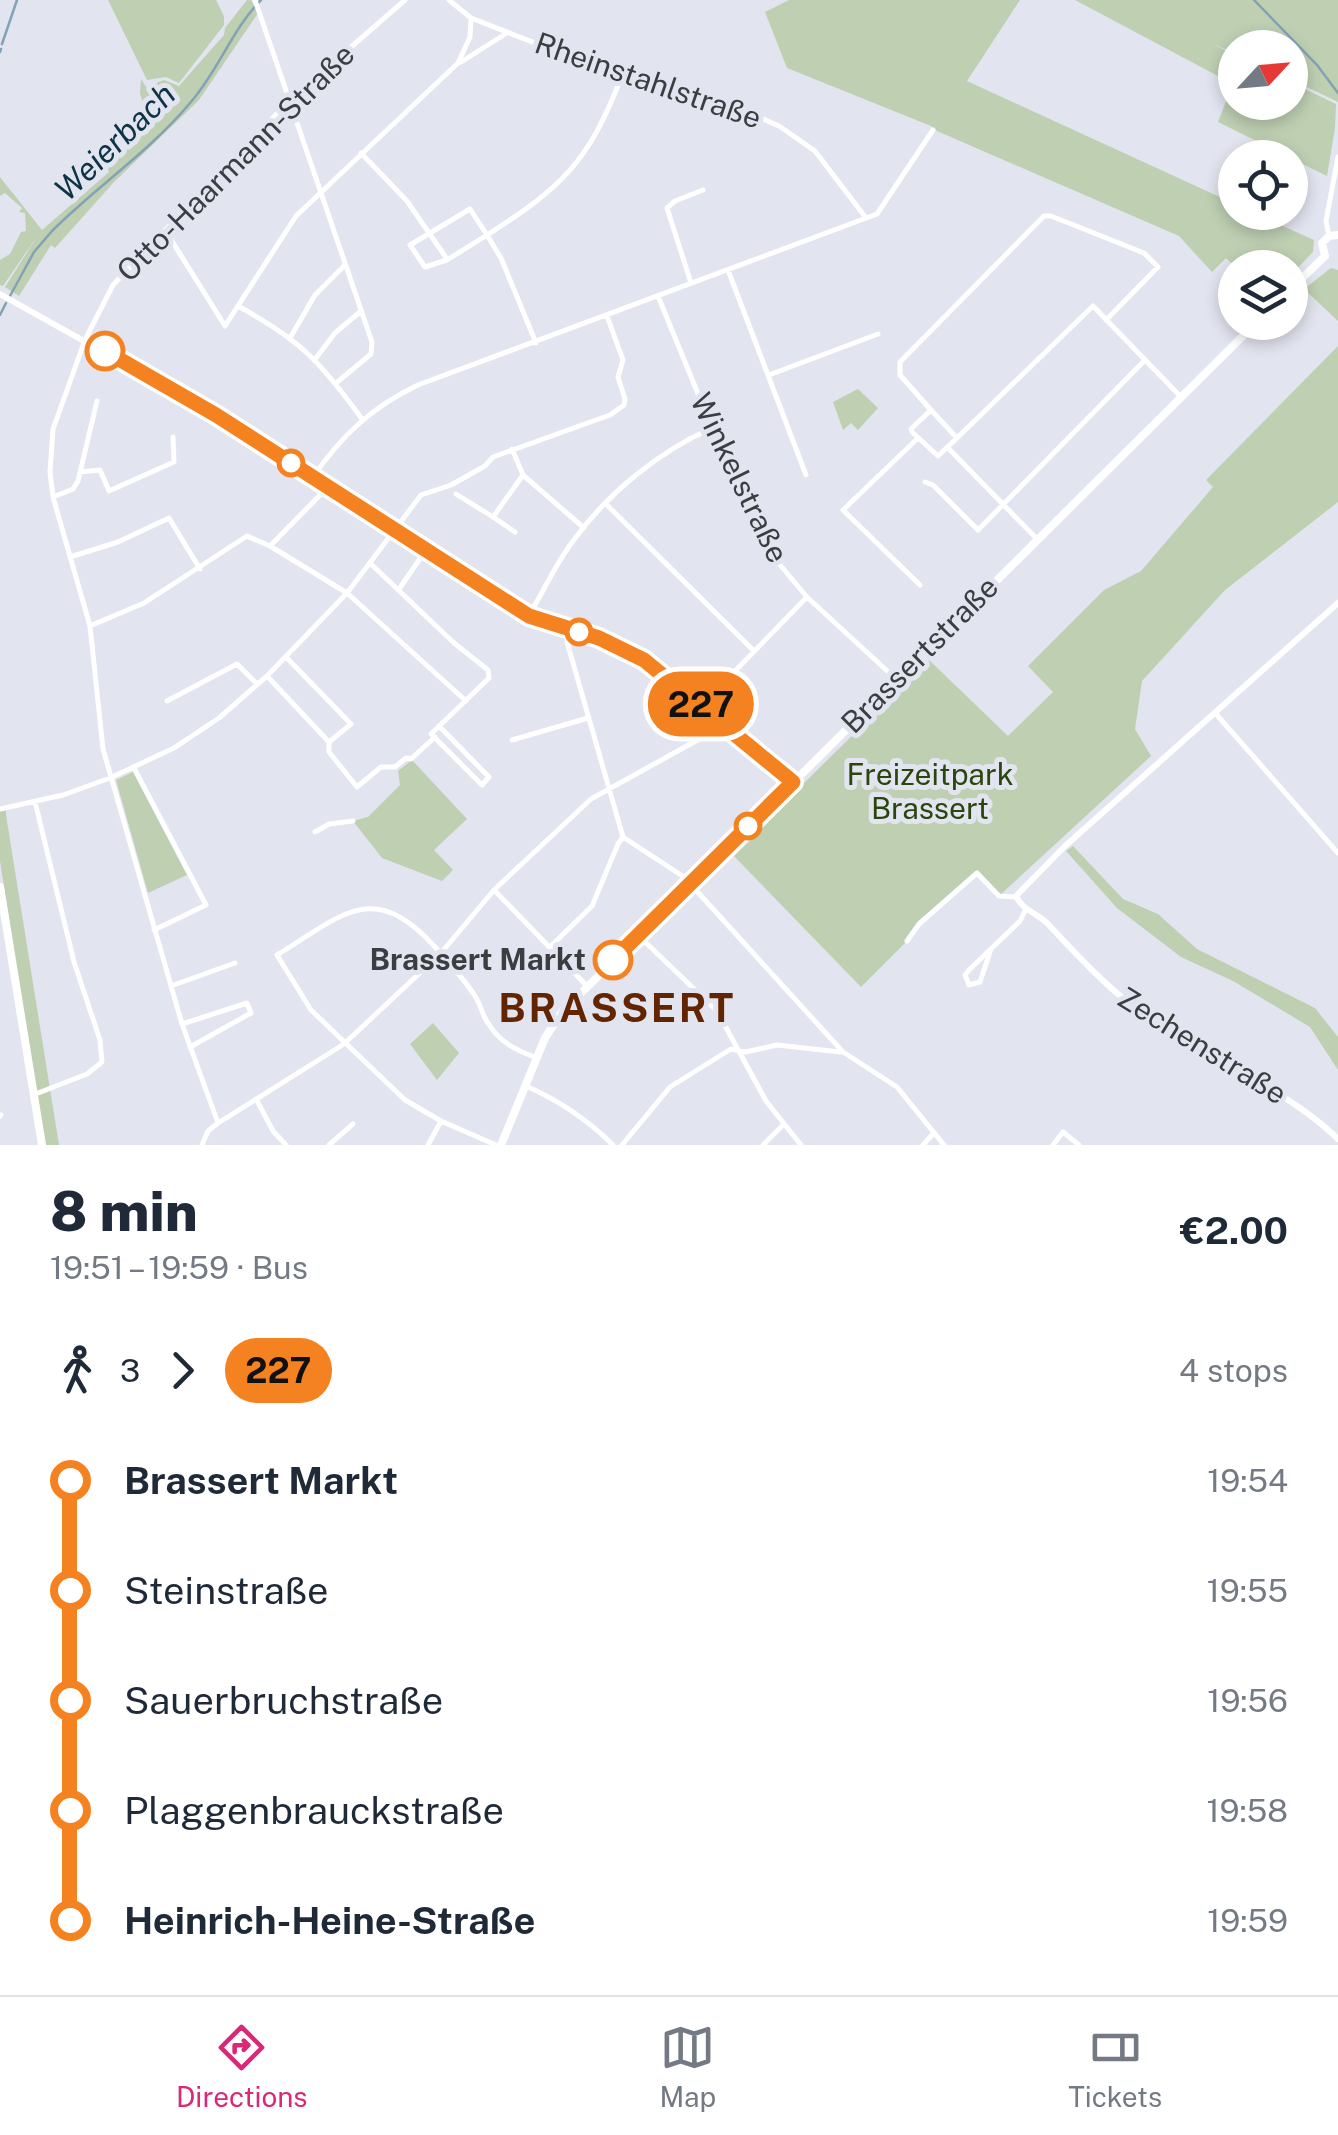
<!DOCTYPE html>
<html lang="en">
<head>
<meta charset="utf-8">
<style>
	:root { --surface:#fff; --page:#f2f2f3; --text:#1f2937; --muted:#747a83; --line:#e0e1e3; --accent:#db2777 }
	body { margin:0; font-family:"Public Sans",sans-serif; background:var(--page); color:var(--text); height:100vh; display:flex; flex-direction:column; font-size:38px; white-space:nowrap }
	* { box-sizing:border-box; margin:0 }
	p { font-size:32px; color:var(--muted) }
	.icon { flex:none; width:55px; height:55px; fill:none; stroke:currentColor; stroke-width:2; stroke-linecap:round; stroke-linejoin:round }
	.map { position:relative; height:1145px; overflow:hidden }
	.drawer { display:flex; flex-direction:column; background:var(--surface); flex:1 }
	.drawer>* { flex:none }
	.badge { padding:0 20px; border-radius:32px; font-size:35px; line-height:65px }
	.needle { width:65px; rotate:64deg }
	.controls { position:absolute; left:1218px; top:30px; display:grid; gap:20px }
	.controls a { display:grid; place-items:center; width:90px; height:90px; border-radius:50%; background:var(--surface); box-shadow:0 5px 15px #0003; font-size:50px }
	.map>.badge { position:absolute; translate:-50% -50%; box-shadow:0 0 0 5px #fff }
	.legs { display:flex; align-items:center; gap:15px; height:110px; padding:0 50px; font-size:32px }
	.legs p { margin-inline-start:auto }
	.summary { display:flex; align-items:center; justify-content:space-between; height:170px; padding:0 50px }
	h1 { font-size:55px; font-weight:800; line-height:75px }
	ul { padding:0 50px; list-style:none }
	li { display:flex; align-items:center; gap:35px; height:110px; font-size:38px }
	li i { display:grid; place-items:center; width:15px; height:100%; margin:0 12px; background:currentColor }
	li i::after { content:''; width:25px; height:25px; margin:-12px; border:8px solid; border-radius:50%; background:var(--surface) }
	li p { margin-inline-start:auto }
	li:first-child i { background:linear-gradient(#0000 50%,currentColor 0) }
	li:last-child i { background:linear-gradient(currentColor 50%,#0000 0) }
	.dock { display:flex; justify-content:space-around; align-items:center; height:140px; border-top:2px solid var(--line); background:var(--surface); font-size:28px; color:var(--muted) }
	.dock a { display:grid; justify-items:center; gap:5px }
	.dock .current { color:var(--accent) }
	.map>svg:first-child { display:block }
	.green { fill:#becfb2 }
	.lines { fill:none; stroke-linecap:round; stroke-linejoin:round }
	.stream { stroke:#82a2b6; stroke-width:2.5 }
	.minor { stroke:#fff; stroke-width:5 }
	.tertiary { stroke:#fff; stroke-width:6 }
	.secondary { stroke:#fff; stroke-width:8 }
	.line-1-casing { stroke:#fff; stroke-width:22 }
	.line-1 { stroke:#f58220; stroke-width:15 }
	.stop-1-dot { fill:#fff; stroke:#f58220; stroke-width:5 }
	.labels { text-anchor:middle; stroke-width:10; stroke-linejoin:round; paint-order:stroke }
	.street-label { font-size:30px; fill:#3c3d41; stroke:#e2e4ef }
	.park-label { font-size:30px; fill:#2a460c; stroke:#e2e4ef }
	.stop-label { font-size:30px; font-weight:bold; fill:#3c3d41; stroke:#e2e4ef; text-anchor:end }
	.water-label { font-size:32px; font-style:italic; fill:#0c3446; stroke:#e2e4ef }
	.district-label { font-size:40px; font-weight:bold; letter-spacing:2.5px; fill:#632402; stroke:#e2e4ef }
</style>
</head>
<body>
<div class="map">
<svg width="1338" height="1145" viewBox="0 0 1338 1145">
	<rect width="100%" height="100%" fill="#e2e4ef"/>
	<!-- green -->
	<path class="green" d="M108 0H216L224 16V25L179 83 166 77 147 80Z
		M247 0H251L258 13 199 100 114 182 55 248 51 245 19 296 5 287 38 235 3 286 0 285V260L10 254 21 232 26 231 25 213 19 212 22 208 5 193 0 196V177L42 230 109 172 100 158 103 143 116 134 138 140 151 127 140 94 141 79 146 87 164 80 179 86 224 35 225 28Z
		M789 0H1020L967 81 1235 204V212L1254 213 1314 240 1313 252 1290 276V268L1235 267 1226 258 1212 272 1179 236 937 131 931 126 787 68 765 12Z
		M1075 0H1338V102L1290 79V48H1235V53L1213 44 1235 55V102H1290V82L1336 104 1335 128 1327 176 1218 122 1233 84Z
		M1331 268 1338 270V321L1304 289Z
		M1338 346V502L1225 590 1142 681 1135 729 1151 756 999 896 978 873 919 924 907 941 861 987 732 854 929 660 1008 736 1053 692 1028 666 1104 590 1141 571 1213 487 1206 480Z
		M858 389 878 408 858 430 851 423 843 430 833 402Z
		M412 760 467 819 434 850 453 870 442 881 382 858 353 821 368 817 400 785 398 771Z
		M133 772 187 875 148 893 116 780Z
		M6 810V815L59 1145H45L0 861V811Z
		M1073 846 1123 899 1158 914 1197 949 1315 1008 1338 1037V1070L1310 1027 1233 981 1181 957 1117 908 1066 851Z
		M433 1023 459 1053 437 1080 410 1044Z"/>
	<g class="lines">
		<!-- stream -->
		<path class="stream" d="M1254 0 1317 65 1338 93
			M2 44 17 0
			M0 52 1 49
			M10 296 34 252 52 231C96 187 150 151 190 103 218 72 232 29 261 0
			M0 315 6 303"/>
		<!-- minor -->
		<path class="minor" d="M255 0 372 342 371 354 336 383
			M449 0 471 18 622 77 631 76 729 115H754L779 126 815 151 866 218
			M461 62 507 33
			M361 153 407 201 447 259
			M470 209 487 235 447 260 425 267 410 245Z
			M165 230 225 326 296 216 458 63 470 37 471 18
			M1329 236 1326 221 1338 157
			M728 270 806 475
			M691 283 667 208 675 201 703 190
			M658 296 712 428 771 554 807 597 896 679
			M238 306C301 341 319 360 362 419
			M290 338 315 295 345 265
			M536 343 501 258 487 235C562 187 588 163 621 78
			M316 358 335 333 361 311
			M769 375 878 334
			M931 410 900 375V362L1044 216H1051L1144 253 1158 267 1106 320
			M931 410 957 438 938 456 912 432 911 429Z
			M918 438 843 510 920 585
			M957 438 1093 306 1181 397
			M948 448 1037 539
			M512 449 523 475 584 528
			M80 472 100 470 109 491 174 462 173 437
			M313 477C342 435 372 407 418 385L877 214 933 130
			M925 482 933 485 978 530 1145 360
			M456 494 493 517
			M53 497 73 489 78 481 97 401
			M607 505 754 651
			M515 532 493 517 523 475
			M270 546 347 593 466 701
			M70 557 118 542 169 518 200 569
			M371 564 454 643 488 670 489 678 431 734 482 785 489 777 439 726
			M399 589 426 550
			M529 615C544 591 556 563 573 541 608 493 658 452 712 428
			M90 626 144 603 247 536 270 546 328 487
			M567 629V642L623 837 684 877 843 1052 897 1087 944 1145
			M267 676 329 742 351 724 287 658
			M167 701 237 664 257 684
			M702 705 807 597
			M1216 714 1338 853
			M512 740 588 718
			M329 742V752L357 787 381 767H395L406 758 411 759 435 737
			M134 768 206 905 154 930
			M0 809 63 795 110 778 174 748 219 718 267 676 347 593 421 495 451 485 485 466 493 457 610 415 624 405 625 399 618 377 623 360 607 316
			M315 832 329 824 353 821
			M495 891 587 986
			M640 937 717 1011 766 1101 801 1145
			M907 941 919 924 977 873 999 896 1016 897
			M550 947 592 906 618 844 623 837
			M991 949 980 982 969 985 965 975 969 970 1020 921 1026 909
			M171 986 235 963
			M182 1024 247 1003 251 1013 190 1047
			M526 1086C560 1101 587 1119 613 1145
			M33 1095 87 1074 102 1062 100 1040 74 962 35 802
			M256 1099 273 1131 286 1145
			M0 1116 1 1115
			M218 1123 182 1024 103 749 90 626 53 497 50 472 53 429 85 340 113 285 290 100 405 0
			M202 1145 208 1131 218 1123 344 1044 441 953 494 890 591 799 712 732 721 722
			M329 1145 353 1124
			M428 1145 441 1121
			M496 1145 441 1121 405 1100 311 1010 277 955C343 915 373 878 436 948 449 963 464 979 475 996 481 1005 482 1015 488 1023 500 1043 516 1050 537 1058
			M622 1145 670 1087 731 1049 746 1052 777 1045 840 1052
			M763 1145 782 1126
			M923 1145 933 1134
			M1053 1145 1063 1132 1079 1145"/>
		<!-- tertiary -->
		<path class="tertiary" d="M0 294 216 415 529 615 599 638 644 660 793 782
			M1338 603 1064 847 1016 896C1023 911 1038 913 1049 925 1085 964 1118 999 1163 1028 1221 1066 1288 1090 1338 1139"/>
		<!-- secondary -->
		<path class="secondary" d="M1325 256 1322 243 1329 236 1338 235
			M1290 290 1325 256
			M0 887 42 1145
			M501 1145 545 1038 561 1013 1257 322"/>
	</g>
	<g class="lines">
		<!-- line-1 casing -->
		<g class="line-1-casing">
			<path id="line-1" d="M105 351 216 415 529 616 599 638 644 660 793 782 613 960"/>
		</g>
		<!-- line-1 -->
		<use href="#line-1" class="line-1"/>
	</g>
	<!-- markers -->
	<g class="stop-1-dot">
		<circle cx="105" cy="351" r="18"/>
		<circle cx="291" cy="463" r="12"/>
		<circle cx="579" cy="632" r="12"/>
		<circle cx="748" cy="826" r="12"/>
		<circle cx="613" cy="960" r="18"/>
	</g>
	<g class="labels">
		<!-- street labels -->
		<g class="street-label">
			<text transform="translate(648 81) rotate(19)" y="10">Rheinstahlstraße</text>
			<text transform="translate(236 163) rotate(-45)" y="10">Otto-Haarmann-Straße</text>
			<text transform="translate(739 478) rotate(64)" y="10">Winkelstraße</text>
			<text transform="translate(920 655) rotate(-45)" y="10">Brassertstraße</text>
			<text transform="translate(1202 1046) rotate(32)" y="10">Zechenstraße</text>
		</g>
		<!-- park labels -->
		<g class="park-label">
			<text x="930" y="785">Freizeitpark<tspan x="930" dy="34">Brassert</tspan></text>
		</g>
		<!-- stop labels -->
		<g class="stop-label">
			<text x="586" y="970">Brassert Markt</text>
		</g>
		<!-- water labels -->
		<g class="water-label">
			<text transform="translate(115 142) rotate(-44)" y="11">Weierbach</text>
		</g>
		<!-- district labels -->
		<g class="district-label">
			<text x="617" y="1022">BRASSERT</text>
		</g>
	</g>
</svg>
<div class="controls">
<a><svg class="needle" viewBox="-14 -14 28 28"><path d="M0-13l5 13h-10z" fill="#e53935"/><path d="M0 13l5-13h-10z" fill="#747a83"/></svg></a>
<a><svg class="icon" aria-label="locate" viewBox="0 0 24 24"><circle cx="12" cy="12" r="6"/><path d="M12 2v4M12 18v4M2 12h4M18 12h4"/></svg></a>
<a><svg class="icon" aria-label="layers" viewBox="0 0 24 24"><path d="M12 4l9 5-9 5-9-5zM3 14l9 5 9-5"/></svg></a>
</div>
<b class="badge" style="left:701px;top:704px;background:#f58220;color:#111">227</b>
</div>
<section class="drawer">
<div class="summary"><div><h1>8 min</h1><p>19:51 – 19:59 · Bus</p></div><b>€2.00</b></div>
<div class="legs"><svg class="icon" aria-label="walk" viewBox="0 0 24 24"><circle cx="13" cy="4" r="2"/><path d="M13 8l-2 6 4 7M11 14l-3 7M7 12l3-4h3l4 4"/></svg>3<svg class="icon" aria-label="forward" viewBox="0 0 24 24"><path d="M9 5l7 7-7 7"/></svg><b class="badge" style="background:#f58220;color:#111">227</b><p>4 stops</p></div>
<ul>
<li><i style="color:#f58220"></i><b>Brassert Markt</b><p>19:54</p></li>
<li><i style="color:#f58220"></i><span>Steinstraße</span><p>19:55</p></li>
<li><i style="color:#f58220"></i><span>Sauerbruchstraße</span><p>19:56</p></li>
<li><i style="color:#f58220"></i><span>Plaggenbrauckstraße</span><p>19:58</p></li>
<li><i style="color:#f58220"></i><b>Heinrich-Heine-Straße</b><p>19:59</p></li>
</ul>
</section>
<nav class="dock">
<a class="current"><svg class="icon" aria-label="directions" viewBox="0 0 24 24"><path d="M12 3l9 9-9 9-9-9zM9 14v-3h6M13 9l2 2-2 2"/></svg>Directions</a>
<a><svg class="icon" aria-label="map" viewBox="0 0 24 24"><path d="M3 6l6-2 6 2 6-2v14l-6 2-6-2-6 2zM9 4v14M15 6v14"/></svg>Map</a>
<a><svg class="icon" aria-label="tickets" viewBox="0 0 24 24"><path d="M3 7h18v10H3zM15 7v10"/></svg>Tickets</a>
</nav>
</body>
</html>
